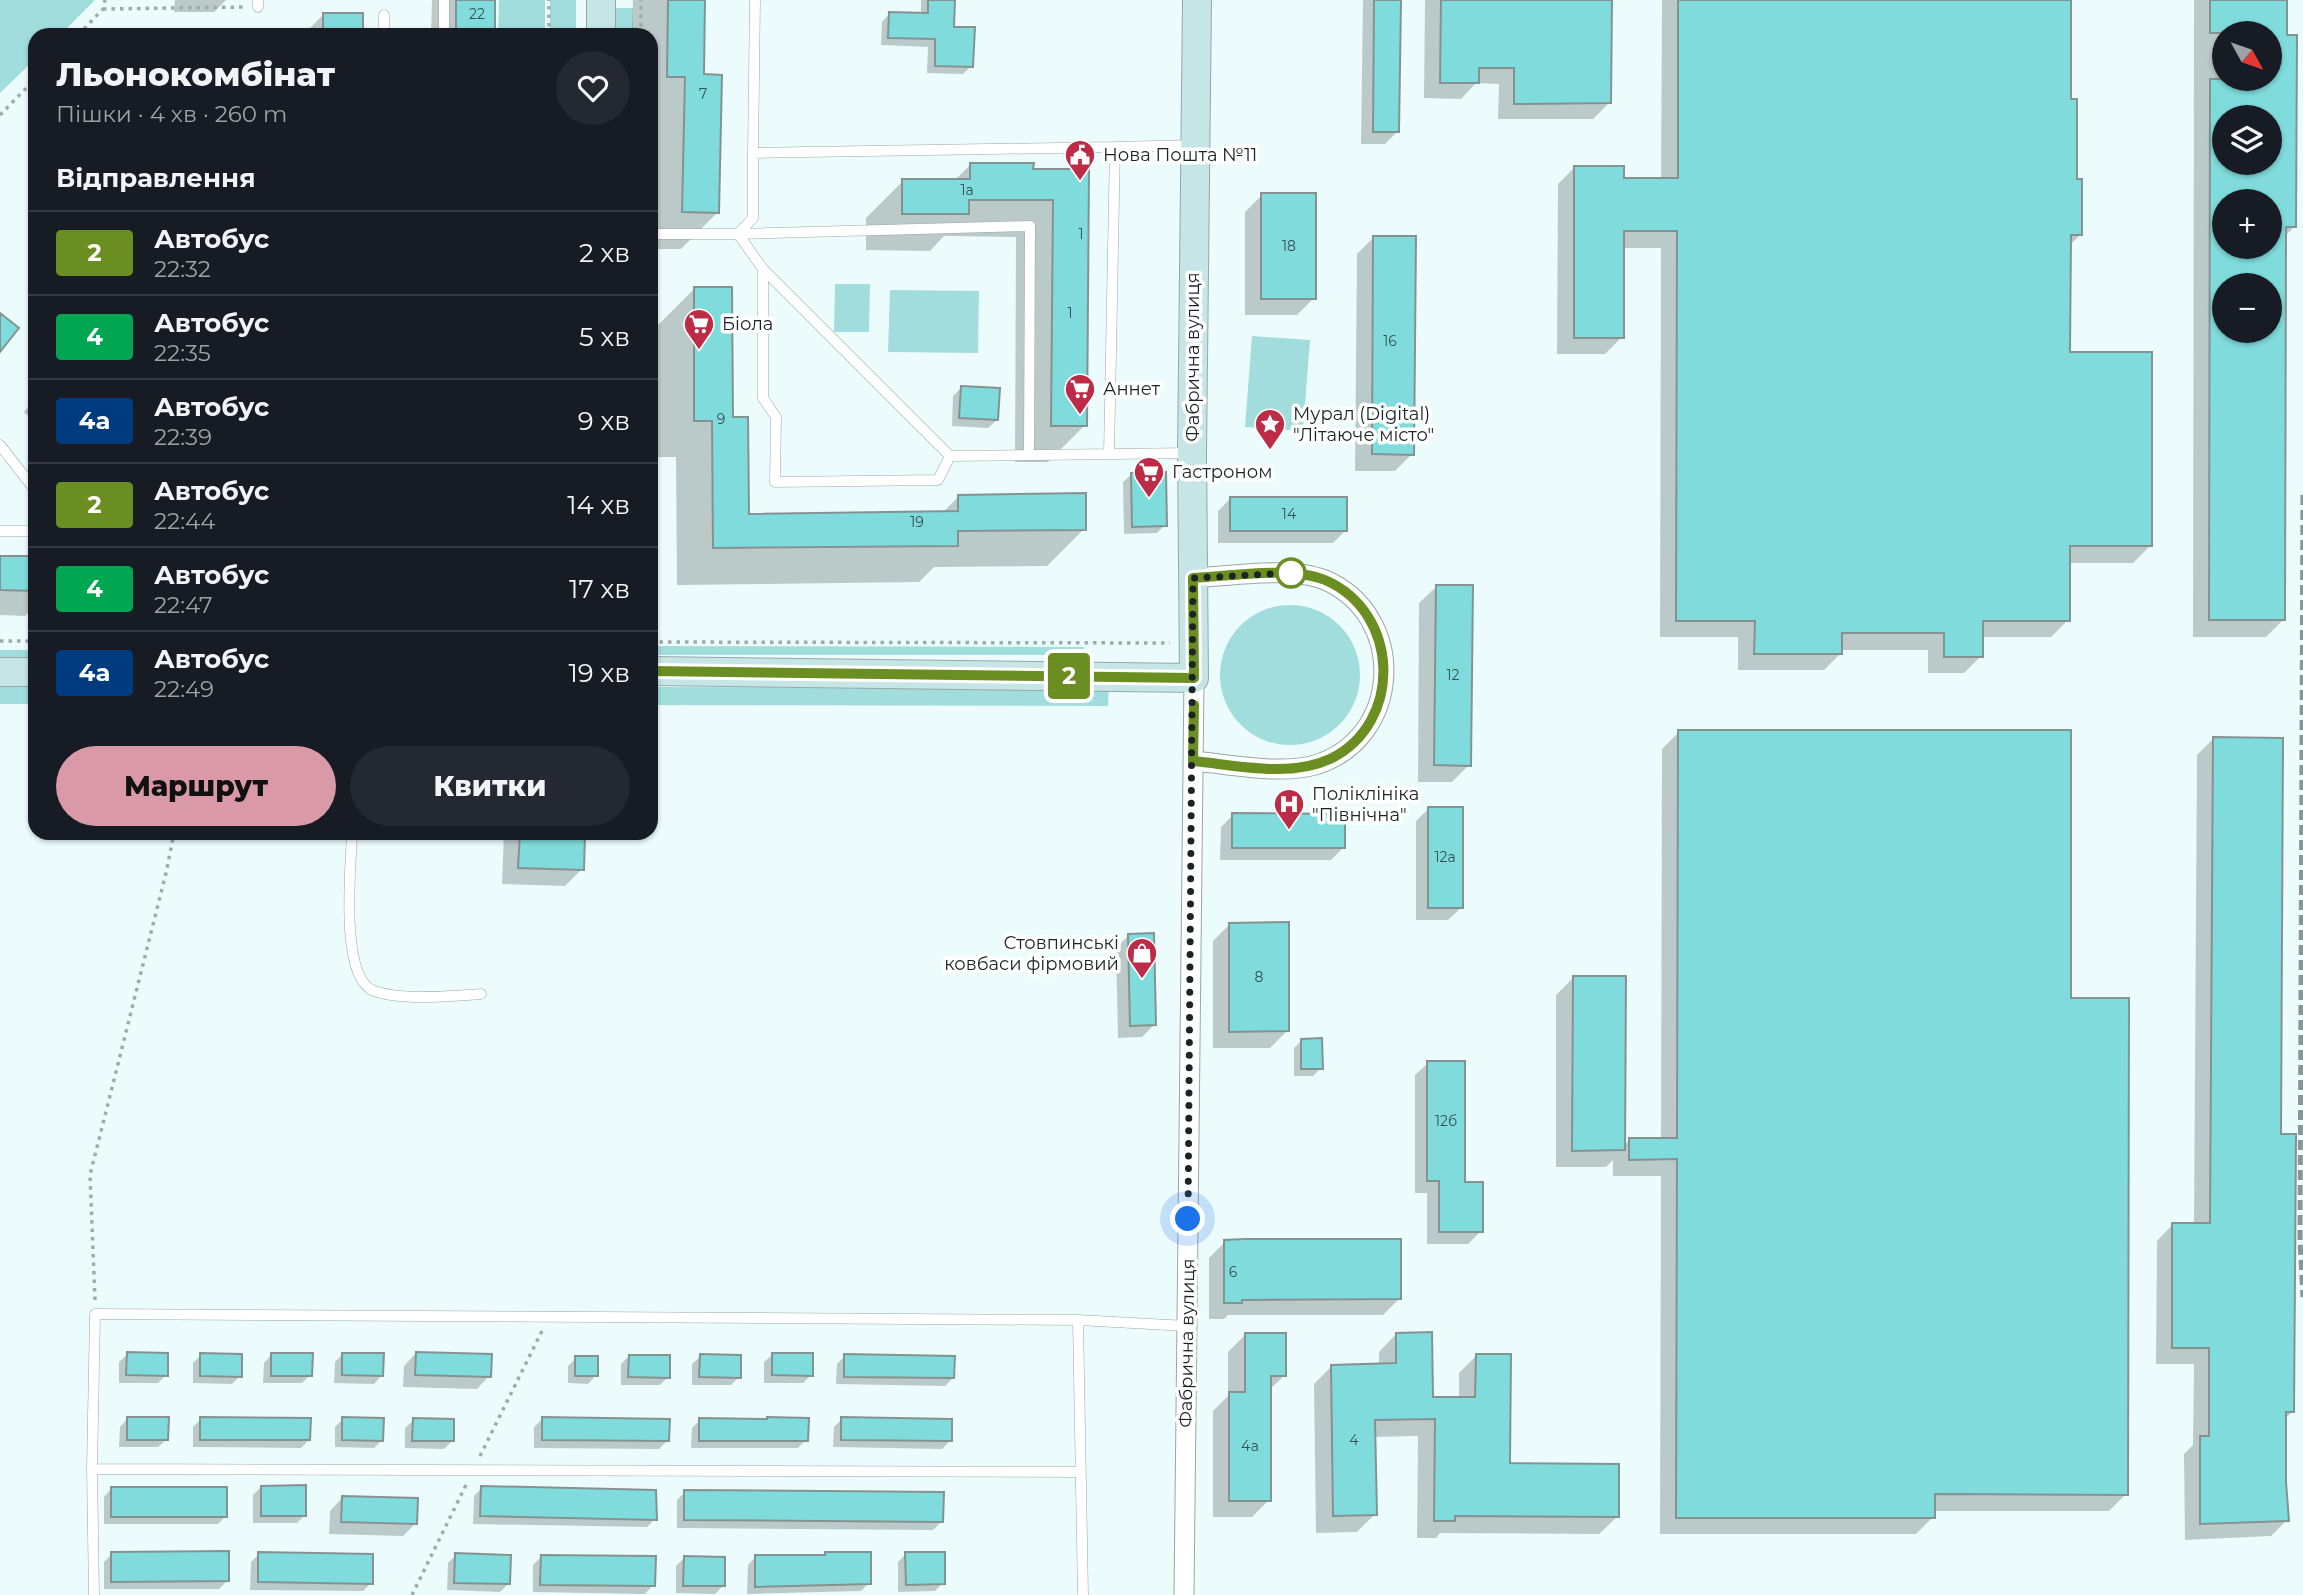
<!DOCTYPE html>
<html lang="uk">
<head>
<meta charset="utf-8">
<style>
	:root { --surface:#171b24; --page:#242831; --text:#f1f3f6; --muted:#9ea1a6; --line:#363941; --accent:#da99a7 }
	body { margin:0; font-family:Montserrat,sans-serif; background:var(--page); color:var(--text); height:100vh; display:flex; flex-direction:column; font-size:26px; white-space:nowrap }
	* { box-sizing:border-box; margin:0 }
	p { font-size:23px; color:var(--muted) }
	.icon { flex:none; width:38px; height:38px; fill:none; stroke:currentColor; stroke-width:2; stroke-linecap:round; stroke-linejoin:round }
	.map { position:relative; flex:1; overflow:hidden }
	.drawer { position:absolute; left:28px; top:28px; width:630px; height:812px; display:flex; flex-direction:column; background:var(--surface); border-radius:21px; box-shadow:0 2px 5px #0004 }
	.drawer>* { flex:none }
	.badge { padding:0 14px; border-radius:5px; font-size:24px; line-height:46px }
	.needle { width:46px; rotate:130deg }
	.buttons { position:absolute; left:2212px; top:21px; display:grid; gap:14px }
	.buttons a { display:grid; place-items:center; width:70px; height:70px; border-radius:50%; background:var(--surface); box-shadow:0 2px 5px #0004; font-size:35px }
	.you { position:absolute; width:35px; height:35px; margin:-18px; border:5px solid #fff; border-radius:50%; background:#1a73e8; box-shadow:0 0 0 10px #1a73e833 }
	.map>.badge { position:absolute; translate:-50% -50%; box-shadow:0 0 0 4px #fff }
	h2 { padding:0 28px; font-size:26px; line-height:63px }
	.round { display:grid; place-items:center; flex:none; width:74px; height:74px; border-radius:37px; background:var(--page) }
	.head { display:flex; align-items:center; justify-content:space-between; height:119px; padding:0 28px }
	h1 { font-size:33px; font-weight:800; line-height:52px }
	.action { display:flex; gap:14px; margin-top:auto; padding:14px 28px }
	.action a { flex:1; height:80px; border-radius:42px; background:var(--accent); color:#111; font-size:28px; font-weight:800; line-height:80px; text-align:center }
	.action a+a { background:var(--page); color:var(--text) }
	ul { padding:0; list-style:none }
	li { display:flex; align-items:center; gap:21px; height:84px; padding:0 28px; border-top:2px solid var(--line) }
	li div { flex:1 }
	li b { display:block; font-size:26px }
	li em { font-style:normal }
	li .badge { min-width:77px; font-weight:700; text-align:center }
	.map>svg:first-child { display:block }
	.green { fill:#a2dddd }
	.shadow { fill:#0003; fill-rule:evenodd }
	.building { fill:#80dcdc; stroke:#849392; stroke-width:2; fill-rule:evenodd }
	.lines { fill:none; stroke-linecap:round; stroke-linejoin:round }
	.lane-casing { stroke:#98a7a7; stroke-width:11 }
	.street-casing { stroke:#98a7a7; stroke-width:21 }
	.secondary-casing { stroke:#98a7a7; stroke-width:30 }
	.path { stroke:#9eabab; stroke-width:3.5; stroke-dasharray:3.5 5; stroke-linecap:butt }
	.lane { stroke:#fff; stroke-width:10 }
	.street { stroke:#fff; stroke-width:19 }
	.secondary { stroke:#c6e5e6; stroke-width:28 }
	.rail { stroke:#8a9595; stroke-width:5; stroke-dasharray:10 5; stroke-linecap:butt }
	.line-casing { stroke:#fff; stroke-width:16 }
	.line { stroke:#6b8e23; stroke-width:10 }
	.walk { stroke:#1d2323; stroke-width:7; stroke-dasharray:0 12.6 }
	.stop-dot { fill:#fff; stroke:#6b8e23; stroke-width:3.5 }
	.labels { text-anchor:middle; stroke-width:7; stroke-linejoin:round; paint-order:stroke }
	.number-label { font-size:14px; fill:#365151 }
	.poi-label { font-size:18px; fill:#1d2323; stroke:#fff; text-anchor:start }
	.street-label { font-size:18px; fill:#1d2323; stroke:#fff }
</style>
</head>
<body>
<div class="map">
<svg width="2303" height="1595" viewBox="0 0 2303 1595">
	<rect width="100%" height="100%" fill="#ecfcfc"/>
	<!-- green -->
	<path class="green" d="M0 0H95L60 35H35V59L0 93Z
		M499 0H545V35H498Z
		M550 0H576V35H550Z
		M613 8H633V35H613Z
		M835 284H870L869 332H834Z
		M890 290 979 291 978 353 888 352Z
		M1252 336 1310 340 1303 431 1245 427Z
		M1220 675a70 70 0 1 1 140 0a70 70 0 1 1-140 0Z
		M651 646 1084 647 1085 655H651Z
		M0 650H35V663L0 662Z
		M0 686H35V704H0Z
		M651 687 1109 688 1108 706 651 705Z"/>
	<!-- shadow -->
	<path class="shadow" d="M175 0H226L214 12H174Z
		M432 0H494L493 35H431Z
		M633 0H703L702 76 718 212 681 249H651V35H632Z
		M921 0H953L952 28 971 66 963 74 927 73 928 47 881 45 882 22 890 13 921 14Z
		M1363 0H1399L1398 131 1385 144H1361Z
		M1425 0H1610L1609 103 1593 119H1498L1499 84 1476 83 1461 99 1424 98Z
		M1662 0H2070L2069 101 2080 235 2069 246V354L2150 546 2133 563H2068V620L2051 637H1981V656L1964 673H1928V650H1841V653L1824 670H1738V637H1660L1661 248H1622V337L1605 354H1557L1558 184 1575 167 1623 180H1661Z
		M2194 0H2285L2294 227 2284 237 2283 620 2266 637H2193ZM2224 33H2270V79H2224ZM2224 117H2270V163H2224ZM2224 201H2270V247H2224ZM2224 285H2270V331H2224Z
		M323 15 361 35H303Z
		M970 165 1032 171H1087L1085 425 1048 462H1015L1016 237 944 236 930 251 866 250V218L903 181H954Z
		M1262 195 1314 298 1297 315H1245V212Z
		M1374 237 1412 454 1395 471H1355L1357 254Z
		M694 289 732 419 747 515 942 513 959 496 1084 529 1047 566 934 567 919 582 677 585 676 457H658L657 326Z
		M961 388 997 420 988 428 952 426 953 396Z
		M35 398V422L24 412Z
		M1132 474 1165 525 1157 533 1124 534 1123 482Z
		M1231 498 1345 531 1333 543H1218V511Z
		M0 557 35 558V605L25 616 0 615Z
		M1437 586 1469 765 1452 782H1418L1419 603Z
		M1679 732 2069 1000 2126 1494 2109 1511H1933V1517L1916 1534H1660L1661 1176H1613V1160L1606 1167H1556V995L1573 978 1623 1146 1630 1140H1661L1662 749Z
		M2213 739 2279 1136 2293 1411 2284 1420 2287 1520 2271 1536 2185 1540 2184 1454 2193 1445 2194 1364H2156L2157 1241 2173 1224H2194L2197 755Z
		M1429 808 1461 908 1448 920H1416V821Z
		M1233 815 1343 848 1331 860H1220L1221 827Z
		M504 833H584L582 869 565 886 502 884Z
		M1230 924 1287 1031 1270 1048H1213V941Z
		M1129 935 1154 1025 1142 1037 1118 1038 1116 948Z
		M1302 1040 1321 1068 1313 1076H1294V1048Z
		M1428 1063 1463 1184 1481 1231 1468 1244H1427V1193H1415V1075Z
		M1225 1242 1399 1299 1383 1315H1228L1224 1319H1209V1258Z
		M1396 1334 1432 1399H1459V1373L1477 1355 1509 1465 1617 1517 1599 1534 1440 1533 1436 1538H1417L1418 1436 1374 1437 1375 1514 1357 1532 1316 1533 1314 1384 1332 1366 1379 1365V1352Z
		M1245 1335 1285 1375 1269 1390V1500L1252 1517H1213V1411L1228 1396V1352Z
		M416 1353 489 1376 477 1389 403 1387 404 1366Z
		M128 1354 166 1375 158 1383H119V1362Z
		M272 1354 310 1375 302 1383H263L264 1363Z
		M343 1354 382 1375 374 1384 334 1383 335 1362Z
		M773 1354 811 1375 803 1383H764V1362Z
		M201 1355 240 1376 232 1384 193 1383V1363Z
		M629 1356 668 1377 660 1385H621V1364Z
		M701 1356 739 1377 731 1385H692V1364Z
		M845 1356 953 1378 945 1386 836 1384 837 1364Z
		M576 1358 596 1375 588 1384 568 1383V1366Z
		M128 1418 167 1439 158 1447H119L120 1427Z
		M201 1419 309 1440 301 1448 193 1447V1427Z
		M343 1419 382 1440 374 1448 335 1447V1427Z
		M543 1419 667 1441 659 1449 534 1448V1427Z
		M842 1419 950 1441 942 1449 833 1447 834 1427Z
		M414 1420 452 1441 444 1449 405 1448V1428Z
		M700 1420 806 1440 798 1448H691L692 1428Z
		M261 1487 305 1515 297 1523H253V1495Z
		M112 1488 226 1516 218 1524H104V1497Z
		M482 1488 655 1519 647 1527 473 1524 474 1496Z
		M685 1492 941 1522 933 1530 677 1528V1500Z
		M342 1498 416 1523 403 1536 329 1534 330 1511Z
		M112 1554 227 1581 219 1589H104V1562Z
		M259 1554 371 1583 363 1591 250 1590 251 1562Z
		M826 1554 869 1583 861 1591 747 1594 748 1565 756 1556 823 1557Z
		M906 1554 943 1583 935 1591 898 1592V1562Z
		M456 1555 508 1584 500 1592 447 1590 448 1563Z
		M541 1557 653 1585 645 1594 533 1592V1565Z
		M684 1558 723 1586 715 1594 676 1593V1566Z"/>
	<!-- building -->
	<path class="building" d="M456 0H495V35H456Z
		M668 0H705L704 74 722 75 719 213 682 212 685 77H667Z
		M928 0H955L954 27H975L973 67 935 66V39L888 38 889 12 928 13Z
		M1374 0H1401L1399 132H1373Z
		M1441 0H1612L1611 103 1514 104V68H1479V83H1440Z
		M1678 0H2071V99H2077V179H2082V235H2071L2070 352H2152V546H2070V621H1983V657H1944V633H1842V654H1754L1755 621H1676L1677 231H1624V338H1574V166H1624V178H1678Z
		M2210 0H2287V35H2297L2296 227H2286L2285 620H2209L2210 79H2270V33H2210ZM2224 117H2270V163H2224ZM2224 201H2270V247H2224ZM2224 285H2270V331H2224Z
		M323 13H363V35H323Z
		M970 163H1034L1033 169H1089L1087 426H1051L1053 200H969V214H902V179H970Z
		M1261 193H1316V299H1261Z
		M1373 236H1416L1414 455 1372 454Z
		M694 287H732L733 417H748L749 514 958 511V495L1086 493V530L958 531V546L713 548 712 421H694Z
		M0 313 19 328 0 352Z
		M961 386 1000 388 998 420 959 418Z
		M1166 472 1167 526 1132 527 1131 473Z
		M1230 497H1347V531H1230Z
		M0 556H35V591L0 590Z
		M1436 585H1473L1471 766 1434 765Z
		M1678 730H2071V998H2129L2128 1495 1935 1494V1518H1676L1677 1159 1629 1160V1138H1677Z
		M2213 737 2283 738 2281 1134H2296L2294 1412H2286V1482L2289 1521 2200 1524V1436H2209V1348H2172V1223H2210Z
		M1428 807H1463V908H1428Z
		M1232 813 1345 814V848H1232Z
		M520 833H585L584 870 518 868Z
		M1289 922V1031L1229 1032V923Z
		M1154 933 1156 1025 1130 1026 1128 934Z
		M1573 976H1626L1625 1150 1572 1151Z
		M1322 1038 1323 1069H1301V1039Z
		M1427 1061H1465V1182H1483V1232H1439V1181H1427Z
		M1246 1239H1401V1299L1242 1300V1303H1224V1240Z
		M1432 1332 1433 1397H1475L1476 1354H1511L1510 1463 1619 1464V1517L1455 1516V1521H1434L1435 1419 1375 1420 1377 1515 1333 1516 1331 1365 1396 1363V1333Z
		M1245 1333H1286V1376H1271V1501H1229V1392H1245Z
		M127 1352 168 1353V1376L126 1375Z
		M416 1352 492 1354 491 1377 415 1375Z
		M200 1353 242 1354V1377L200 1376Z
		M271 1353H313L312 1376H271Z
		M342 1353H384L383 1376 342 1375Z
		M772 1353H813V1376L772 1375Z
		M700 1354 741 1355V1378L699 1377Z
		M844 1354 955 1356 954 1378 844 1377Z
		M629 1355H670V1378L628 1377Z
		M575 1356H598V1376H575Z
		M127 1417H169L168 1440H127Z
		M200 1417 311 1418 310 1440H200Z
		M342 1417 384 1418 383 1441 342 1440Z
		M542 1417 670 1419 669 1441 542 1440Z
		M767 1417 809 1418 808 1441H699V1418L767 1419Z
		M841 1417 952 1419V1441L841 1440Z
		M413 1418 454 1419V1441H412Z
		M306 1485V1516H261V1486Z
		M481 1486 656 1490 657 1520 480 1516Z
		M111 1487H227V1517H111Z
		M684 1490 944 1492 943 1522 684 1520Z
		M342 1496 418 1498 417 1524 341 1522Z
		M229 1551V1581L111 1582V1552Z
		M258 1552 373 1554V1584L258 1582Z
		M825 1552H871V1584L755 1587V1555H825Z
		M905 1552H945V1584L906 1585Z
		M455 1553 511 1555 510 1584 454 1583Z
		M541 1555 656 1556 655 1586 540 1585Z
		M684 1556 725 1557V1586H683Z"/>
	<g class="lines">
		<!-- lane casing -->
		<g class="lane-casing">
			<path id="lane" d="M444 0V35
				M258 7V0
				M384 15V35
				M753 153 755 0
				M651 234H738L763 269 950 456 1191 453
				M763 269V398L776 417 775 482 938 480 950 456
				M0 445 35 490
				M1109 454 1115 147 1194 145
				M1029 455 1030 226 738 234 753 218V153L1115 147
				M0 531H27
				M352 833C351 865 339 978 374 991 403 1001 451 996 481 994
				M1078 1320 1187 1326
				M92 1469 1079 1472
				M94 1595 92 1469 95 1314 1078 1320 1083 1595"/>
		</g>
		<!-- street casing -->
		<g class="street-casing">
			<path id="street" d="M1193 761C1230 764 1279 775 1315 765 1402 739 1408 616 1325 580 1291 566 1231 576 1193 578
				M1184 1595 1194 678"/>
		</g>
		<!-- secondary casing -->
		<g class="secondary-casing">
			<path id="secondary" d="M601 0V35
				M651 671 1194 678 1192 453 1197 0
				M0 672H35"/>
		</g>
		<!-- path -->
		<path class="path" d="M103 9 245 7
			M78 35 103 9 105 0
			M549 35V0
			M641 35V0
			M0 115 35 79
			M0 641H35
			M651 642 1170 643
			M95 1300 90 1175 166 873 174 833
			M480 1456 542 1331
			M412 1595 466 1485"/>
		<!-- lane -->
		<use href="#lane" class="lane"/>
		<!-- street -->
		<use href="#street" class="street"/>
		<!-- secondary -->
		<use href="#secondary" class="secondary"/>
		<!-- rail -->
		<path class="rail" d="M2303 495 2300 1240 2303 1297"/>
	</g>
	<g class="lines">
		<!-- line casing -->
		<g class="line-casing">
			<path id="line" d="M651 671 1194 678 1193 578C1231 576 1291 566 1325 580 1400 612 1404 723 1330 759 1289 778 1236 765 1193 761L1194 705"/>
		</g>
		<!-- line -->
		<use href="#line" class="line"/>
		<!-- walk -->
		<path class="walk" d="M1188 1219 1193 578 1291 573"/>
	</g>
	<!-- icons -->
	<defs>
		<g id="civic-pin" transform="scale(1.575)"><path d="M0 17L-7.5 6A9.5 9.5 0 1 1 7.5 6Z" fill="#bd2c47" stroke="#fff"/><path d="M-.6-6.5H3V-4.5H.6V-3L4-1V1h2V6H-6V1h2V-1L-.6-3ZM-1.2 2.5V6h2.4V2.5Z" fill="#fff"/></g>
		<g id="supermarket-pin" transform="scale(1.575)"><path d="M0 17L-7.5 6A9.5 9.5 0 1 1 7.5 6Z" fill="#bd2c47" stroke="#fff"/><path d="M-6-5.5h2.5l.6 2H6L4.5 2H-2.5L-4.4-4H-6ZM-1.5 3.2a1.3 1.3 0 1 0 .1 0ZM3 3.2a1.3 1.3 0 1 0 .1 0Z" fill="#fff"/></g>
		<g id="sight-pin" transform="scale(1.575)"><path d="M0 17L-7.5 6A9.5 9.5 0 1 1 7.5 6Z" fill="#bd2c47" stroke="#fff"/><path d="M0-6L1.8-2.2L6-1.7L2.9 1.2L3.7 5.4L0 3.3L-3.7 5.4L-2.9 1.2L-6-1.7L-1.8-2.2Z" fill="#fff"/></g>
		<g id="hospital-pin" transform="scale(1.575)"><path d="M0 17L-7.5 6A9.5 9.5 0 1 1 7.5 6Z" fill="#bd2c47" stroke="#fff"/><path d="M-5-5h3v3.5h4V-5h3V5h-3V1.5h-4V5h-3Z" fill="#fff"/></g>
		<g id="shop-pin" transform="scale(1.575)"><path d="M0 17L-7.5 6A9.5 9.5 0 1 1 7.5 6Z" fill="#bd2c47" stroke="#fff"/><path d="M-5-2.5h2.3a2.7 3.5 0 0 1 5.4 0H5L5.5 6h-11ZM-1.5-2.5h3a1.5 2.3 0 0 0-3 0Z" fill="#fff"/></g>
	</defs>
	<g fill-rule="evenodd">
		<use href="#civic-pin" x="1080" y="155"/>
		<use href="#supermarket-pin" x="699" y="324"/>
		<use href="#supermarket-pin" x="1080" y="389"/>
		<use href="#sight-pin" x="1270" y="424"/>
		<use href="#supermarket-pin" x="1149" y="472"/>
		<use href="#hospital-pin" x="1289" y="804"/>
		<use href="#shop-pin" x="1142" y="953"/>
	</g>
	<!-- markers -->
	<circle class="stop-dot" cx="1291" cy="573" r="14"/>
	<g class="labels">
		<!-- number labels -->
		<g class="number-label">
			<text x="477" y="19">22</text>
			<text x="703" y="99">7</text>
			<text x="967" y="195">1а</text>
			<text x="1081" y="239">1</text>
			<text x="1289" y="251">18</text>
			<text x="1070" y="318">1</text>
			<text x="1390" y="346">16</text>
			<text x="721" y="424">9</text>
			<text x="1289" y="519">14</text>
			<text x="917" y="527">19</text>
			<text x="1453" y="680">12</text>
			<text x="1445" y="862">12а</text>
			<text x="1259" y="982">8</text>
			<text x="1446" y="1126">12б</text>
			<text x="1233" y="1277">6</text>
			<text x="1354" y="1445">4</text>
			<text x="1250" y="1451">4а</text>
		</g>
		<!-- poi labels -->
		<g class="poi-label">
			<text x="1103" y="161">Нова Пошта №11</text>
			<text x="722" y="330">Біола</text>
			<text x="1103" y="395">Аннет</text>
			<text x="1293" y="420">Мурал (Digital)<tspan x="1293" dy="21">"Літаюче місто"</tspan></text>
			<text x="1172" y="478">Гастроном</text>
			<text x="1312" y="800">Поліклініка<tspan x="1312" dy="21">"Північна"</tspan></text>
			<text x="1119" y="949" text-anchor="end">Стовпинські<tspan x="1119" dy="21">ковбаси фірмовий</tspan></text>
		</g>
		<!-- street labels -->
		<g class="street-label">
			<text transform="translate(1193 357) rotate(-90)" y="6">Фабрична вулиця</text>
			<text transform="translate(1187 1343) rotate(-89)" y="6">Фабрична вулиця</text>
		</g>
	</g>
</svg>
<div class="buttons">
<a><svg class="needle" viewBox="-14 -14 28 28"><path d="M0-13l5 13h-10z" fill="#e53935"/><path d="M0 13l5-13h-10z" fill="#9ea1a6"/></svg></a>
<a><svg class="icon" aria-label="layers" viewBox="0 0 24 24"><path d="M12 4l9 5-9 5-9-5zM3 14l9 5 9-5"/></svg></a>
<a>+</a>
<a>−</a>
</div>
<div class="you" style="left:1188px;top:1219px"></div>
<b class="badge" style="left:1069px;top:676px;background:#6b8e23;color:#fff">2</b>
<section class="drawer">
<div class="head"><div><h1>Льонокомбінат</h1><p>Пішки · 4 хв · 260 m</p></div><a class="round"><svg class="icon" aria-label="heart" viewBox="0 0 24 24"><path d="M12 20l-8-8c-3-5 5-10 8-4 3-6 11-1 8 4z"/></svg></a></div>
<h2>Відправлення</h2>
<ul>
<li><span class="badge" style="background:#6b8e23;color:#fff">2</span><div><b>Автобус</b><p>22:32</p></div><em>2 хв</em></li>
<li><span class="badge" style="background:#00a651;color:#fff">4</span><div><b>Автобус</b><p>22:35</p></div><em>5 хв</em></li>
<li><span class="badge" style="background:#003b80;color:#fff">4а</span><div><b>Автобус</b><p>22:39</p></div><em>9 хв</em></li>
<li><span class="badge" style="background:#6b8e23;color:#fff">2</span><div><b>Автобус</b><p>22:44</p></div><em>14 хв</em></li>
<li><span class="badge" style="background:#00a651;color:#fff">4</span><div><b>Автобус</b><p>22:47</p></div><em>17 хв</em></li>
<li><span class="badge" style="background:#003b80;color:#fff">4а</span><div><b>Автобус</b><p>22:49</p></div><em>19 хв</em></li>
</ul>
<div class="action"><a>Маршрут</a><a>Квитки</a></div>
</section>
</div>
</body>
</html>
